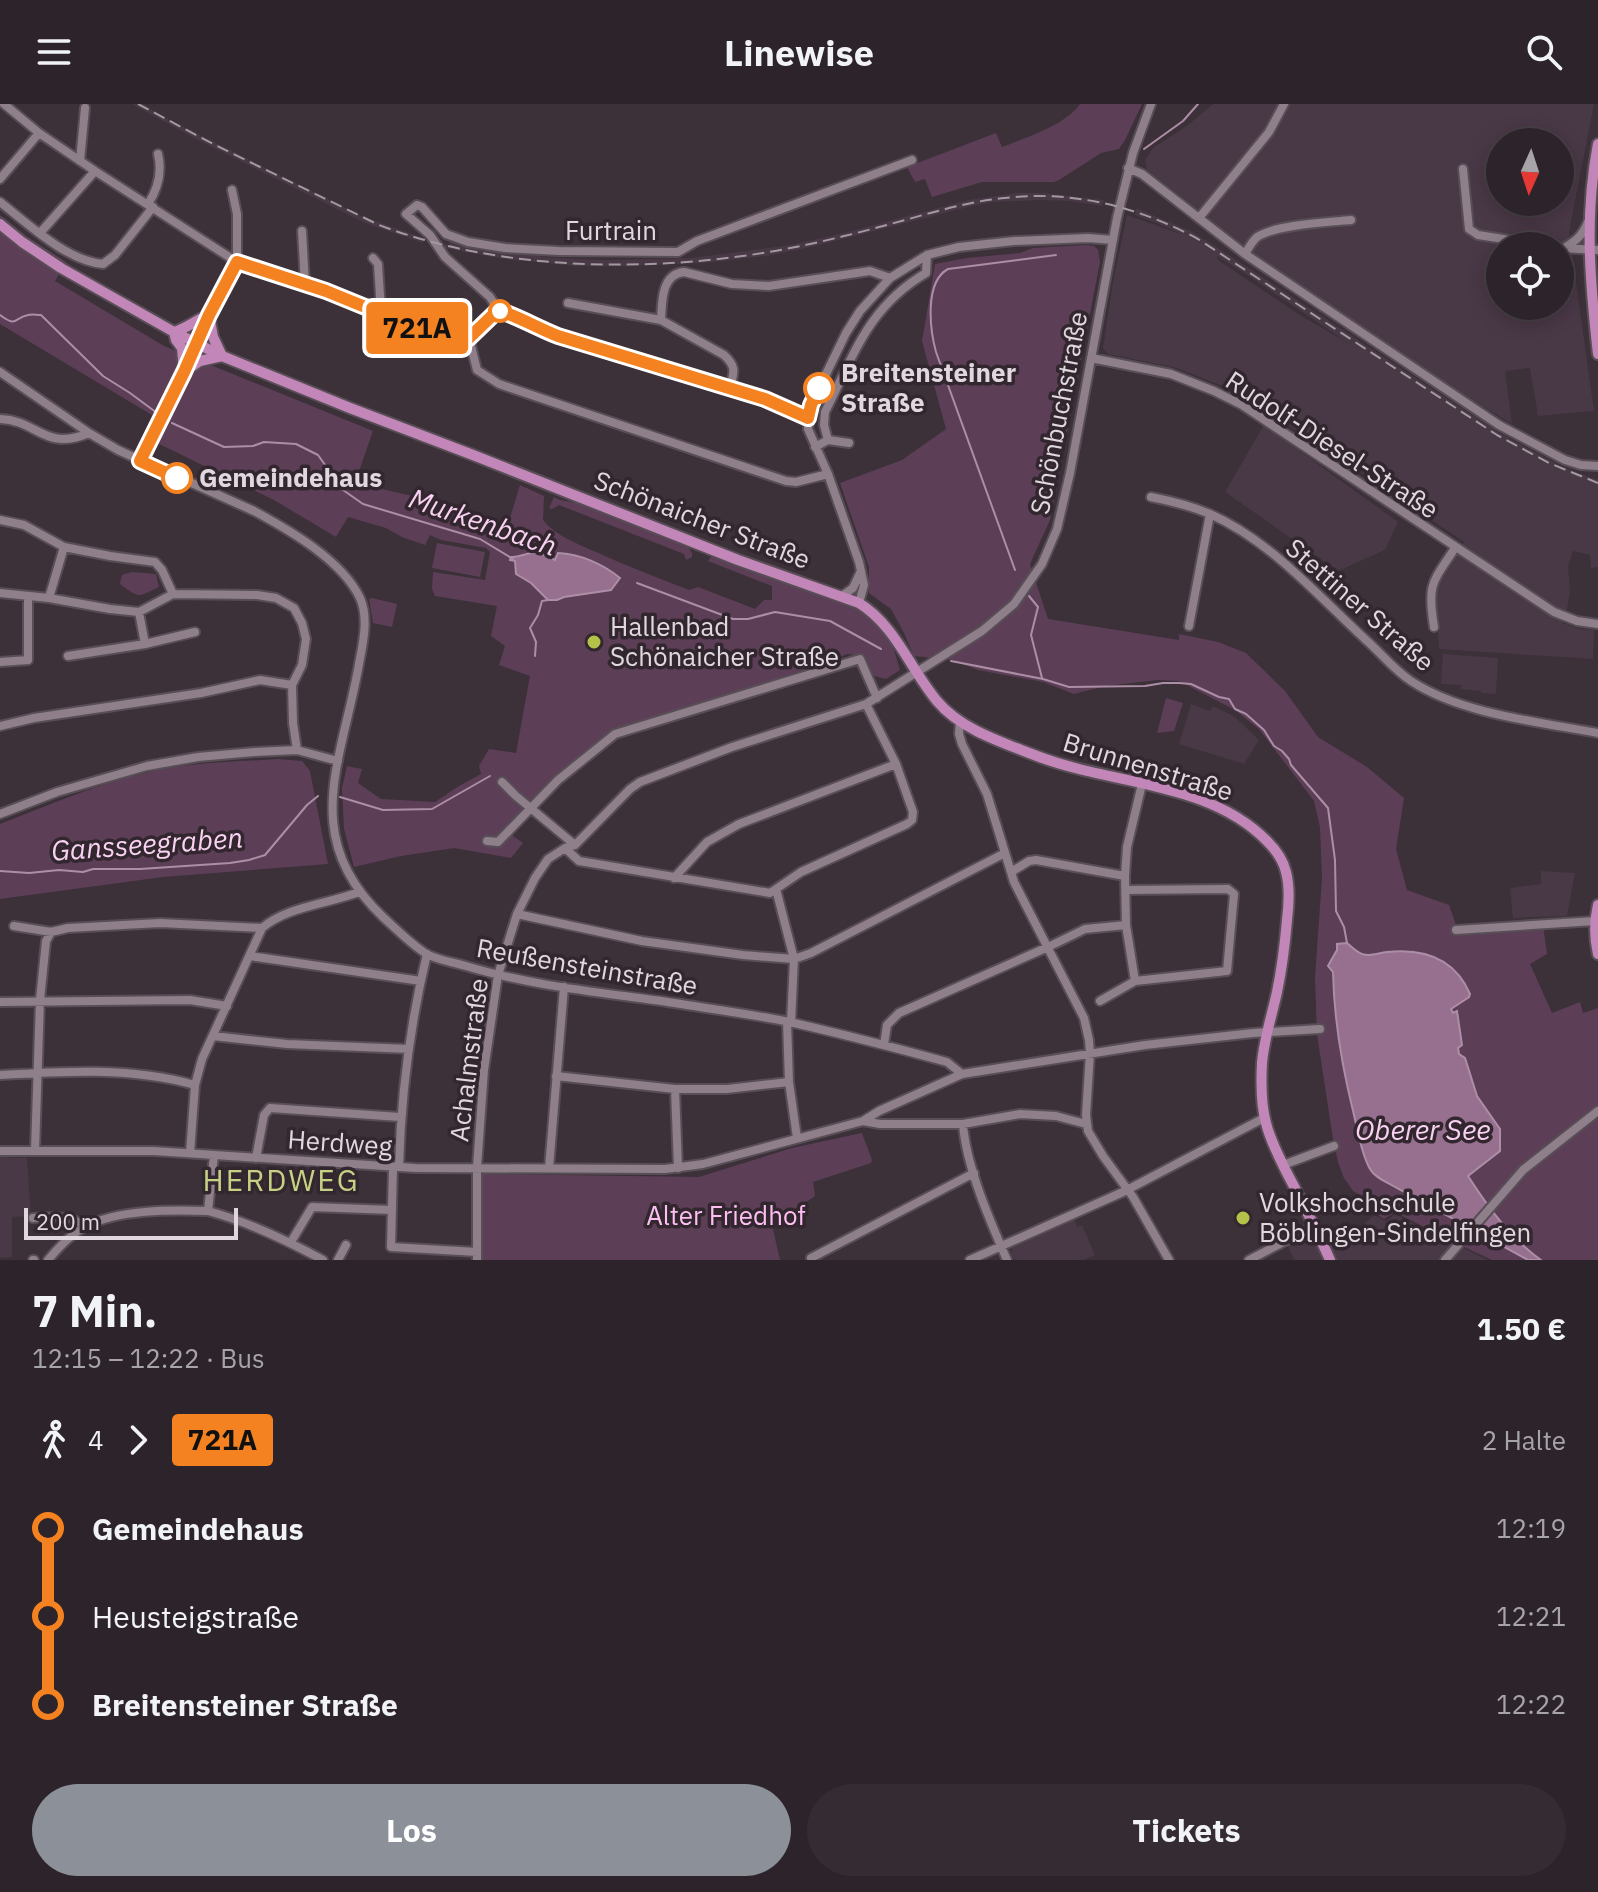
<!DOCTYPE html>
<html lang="de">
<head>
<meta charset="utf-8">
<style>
	:root { --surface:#2d242b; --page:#352c33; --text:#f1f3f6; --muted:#a7a4a9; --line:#484147; --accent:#8c9099 }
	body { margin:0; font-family:"IBM Plex Sans",sans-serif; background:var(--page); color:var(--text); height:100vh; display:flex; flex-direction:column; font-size:30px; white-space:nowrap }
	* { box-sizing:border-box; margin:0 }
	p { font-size:26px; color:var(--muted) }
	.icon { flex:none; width:44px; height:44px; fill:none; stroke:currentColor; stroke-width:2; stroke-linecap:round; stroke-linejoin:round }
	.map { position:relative; height:1156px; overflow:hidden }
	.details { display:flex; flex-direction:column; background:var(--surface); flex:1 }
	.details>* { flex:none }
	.badge { padding:0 16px; border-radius:6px; font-size:28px; line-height:52px }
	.needle { width:52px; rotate:183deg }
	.buttons { position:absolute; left:1486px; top:24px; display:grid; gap:16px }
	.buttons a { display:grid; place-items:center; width:88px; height:88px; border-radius:50%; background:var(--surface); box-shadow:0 4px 20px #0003,0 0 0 2px var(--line); font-size:40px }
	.scale { position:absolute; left:24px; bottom:20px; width:214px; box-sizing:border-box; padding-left:8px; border:4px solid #e0d8de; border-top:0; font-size:22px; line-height:28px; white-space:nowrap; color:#e0d8de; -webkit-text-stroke:6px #32262f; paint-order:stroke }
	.map>.badge { position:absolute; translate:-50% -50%; box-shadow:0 0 0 4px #fff }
	.legs { display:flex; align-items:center; gap:12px; height:88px; padding:0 32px; font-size:26px }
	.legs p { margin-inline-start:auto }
	.summary { display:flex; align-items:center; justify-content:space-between; height:136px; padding:0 32px }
	h1 { font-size:44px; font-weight:700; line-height:60px }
	.button { display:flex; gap:16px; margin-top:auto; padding:16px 32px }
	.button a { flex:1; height:92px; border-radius:48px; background:var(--accent); color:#fff; font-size:32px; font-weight:700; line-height:92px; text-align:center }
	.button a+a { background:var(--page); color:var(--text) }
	ul { padding:0 32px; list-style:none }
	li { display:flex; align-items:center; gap:28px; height:88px; font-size:30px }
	li i { display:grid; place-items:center; width:12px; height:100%; margin:0 10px; background:currentColor }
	li i::after { content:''; width:20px; height:20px; margin:-10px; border:6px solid; border-radius:50%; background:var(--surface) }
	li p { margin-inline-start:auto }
	li:first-child i { background:linear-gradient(#0000 50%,currentColor 0) }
	li:last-child i { background:linear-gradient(currentColor 50%,#0000 0) }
	header { display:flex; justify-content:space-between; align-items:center; height:104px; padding:0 32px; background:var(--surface); font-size:36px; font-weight:700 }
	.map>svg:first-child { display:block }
	.built { fill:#493846; fill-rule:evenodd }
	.green { fill:#5c3f57 }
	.water { fill:#976f8f; stroke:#ad8ea7; stroke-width:2 }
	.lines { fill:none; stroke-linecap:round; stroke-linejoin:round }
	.stream { stroke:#ad8ea7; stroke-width:2 }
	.minor-casing { stroke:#584e56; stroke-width:12 }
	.major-casing { stroke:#584e56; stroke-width:14 }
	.minor { stroke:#8e7f8a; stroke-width:8 }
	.major { stroke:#c386b8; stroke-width:10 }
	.rail { stroke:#a399a0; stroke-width:2; stroke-dasharray:12 6; stroke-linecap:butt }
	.line-1-casing { stroke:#fff; stroke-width:18 }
	.line-1 { stroke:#f58220; stroke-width:12 }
	.stop-1-dot { fill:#fff; stroke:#f58220; stroke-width:4 }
	.poi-dot { fill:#b4c24a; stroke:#32262f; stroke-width:3 }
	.labels { text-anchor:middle; stroke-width:7; stroke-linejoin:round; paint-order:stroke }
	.street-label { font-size:26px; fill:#e0d8de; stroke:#32262f }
	.stop-label { font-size:26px; font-weight:bold; fill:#e0d8de; stroke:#32262f; text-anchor:start }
	.poi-label { font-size:26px; fill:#e0d8de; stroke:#32262f; text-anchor:start }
	.park-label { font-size:26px; fill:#fdbef1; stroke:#32262f }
	.water-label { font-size:28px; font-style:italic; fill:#f8d2f0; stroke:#32262f }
	.quarter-label { font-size:30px; letter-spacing:2px; fill:#c6d184; stroke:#32262f }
</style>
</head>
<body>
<header><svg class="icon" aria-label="menu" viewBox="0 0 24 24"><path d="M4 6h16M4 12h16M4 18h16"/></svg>Linewise<svg class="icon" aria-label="search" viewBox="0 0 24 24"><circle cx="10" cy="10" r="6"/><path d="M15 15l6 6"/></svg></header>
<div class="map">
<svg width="1598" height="1156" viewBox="0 0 1598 1156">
	<rect width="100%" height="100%" fill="#3c3039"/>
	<!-- built -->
	<path class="built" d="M132 0H143L160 11 364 113 424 134 423 139 365 119 194 34Z
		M1213 0H1594L1569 128 1594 307 1538 312 1530 264 1505 267 1512 320 1436 274 1255 151 1147 66 1145 56 1153 44 1188 21ZM1500 38H1560V98H1500ZM1500 142H1560V202H1500Z
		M1017 89H1042L1104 96 1102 102 1070 97 1042 96 992 98 968 103 815 142 767 152 704 159 629 162H575L504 155 444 144 445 140 450 141V138L490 145 541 151V153L606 156 691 154 790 141 844 129 968 96Z
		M1136 104 1193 128 1218 144 1501 330 1563 363 1598 376V463L1591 464 1590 451 1573 447 1568 463 1570 487 1567 506 1563 519 1579 525 1594 526 1593 555 1439 545 1435 489 1437 480 1464 438 1348 359 1232 286 1177 264 1108 250 1103 244 1113 177 1127 111 1183 131 1164 122 1135 111ZM1217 152 1249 172 1350 240 1300 211 1218 156Z
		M1264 321 1398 418 1385 446 1338 467 1225 388Z
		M1443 550 1498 554 1496 590 1481 589V587L1461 585V581L1441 580Z
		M1191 600 1210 607 1213 602 1235 613 1259 636 1244 660 1179 640Z
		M1541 767 1575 769 1567 812 1513 814 1510 784 1541 780Z
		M0 1053 27 1054 31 1112 12 1113V1153L0 1154Z
		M1395 1110 1488 1156H1294L1286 1138 1323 1121 1353 1131 1374 1111 1386 1117Z
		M1074 1115 1077 1123 1082 1121 1095 1151 1084 1156H1014L1011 1150 1012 1144Z"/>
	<!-- green -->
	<path class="green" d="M1080 0H1142L1125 36 1119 45 1101 49 1059 76 1054 78H982L932 93 925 75 915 78 907 63 996 29 1002 43C1025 34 1066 21 1080 0Z
		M0 111 26 132 66 158 55 177 164 242 373 327 355 379 461 403 446 409 462 407 483 422 497 426 503 416 510 414 520 381 544 392 543 416C556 432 578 440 596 448 627 462 658 474 689 486L698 483 755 505 764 496H772V482L708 457 712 451C738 460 763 470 788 480 825 493 875 501 892 542 896 550 897 558 900 566L886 575 874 572 865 552 847 550 826 559 613 627 540 692 539 688 523 707 503 725 523 739 511 754 454 744 401 752 354 763 344 725 342 684 347 662 362 665 358 679 381 695 435 698 459 682 481 670 479 662 489 645 516 649 530 572 499 561 505 542 491 532 497 502 435 492 432 485 433 468 485 476 490 448 486 444 441 436 430 431 425 441 402 433 386 424 348 413 336 433 274 396 143 332 152 311 0 220Z
		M1086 141 1094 142 1098 146 1100 158 1050 416 1030 460 1048 515 1179 536V530L1218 538 1246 549 1285 587 1318 633 1367 663 1404 694 1396 745 1407 786 1449 801 1456 821 1542 815 1547 850 1530 860 1552 909 1580 898 1583 909 1598 904V1156H1492L1447 1135 1395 1108 1384 1115 1376 1110 1371 1097 1353 1087 1344 1074 1338 1058 1333 1035 1317 930 1315 874 1322 774 1320 723 1314 697 1259 625 1235 606 1179 577 1158 576 1105 582 1074 590 1043 578 978 566 952 556 914 552 904 529 891 505 869 489V463L840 379 902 356 946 325 922 237 935 160 967 154 1020 149 1033 144Z
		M554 393 560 396 590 401 688 443 692 449V453L686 456 684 450 559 401 552 405 549 404Z
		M437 439 485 448 480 473 432 464Z
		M132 468 156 470 159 483C138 493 140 495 120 480L122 471Z
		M372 494 397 500 392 523 373 519 369 495Z
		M1166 594 1183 599 1174 627 1157 629Z
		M278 655 302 657 310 667 328 760 163 773 0 795V720C46 702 93 682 141 670 186 658 233 658 278 655Z
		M862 1029 872 1056 871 1059 813 1078 815 1092 772 1121 780 1156H483L482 1070 699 1073 792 1044Z"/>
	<!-- water -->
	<path class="water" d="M536 446 540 451 545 450 555 456 558 449C580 450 603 460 620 474L611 486 564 493 557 496H548L531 479 516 470 515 457 510 456 511 453C520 454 526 448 535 449Z
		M1347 839C1352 843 1356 848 1362 850 1371 853 1378 849 1387 848 1425 844 1455 855 1470 890L1469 893 1451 905 1453 909 1457 907 1462 941 1458 944 1459 950 1465 954 1477 992 1500 1025V1047L1468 1072C1488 1103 1511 1135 1541 1156H1528L1395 1083C1387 1078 1375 1074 1370 1065 1361 1049 1358 1028 1354 1011 1342 963 1334 916 1333 868L1328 862 1337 846V840Z"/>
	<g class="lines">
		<!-- stream -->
		<path class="stream" d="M1144 45 1183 17 1198 0
			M0 211C18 224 13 214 28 211 32 210 36 211 41 211L103 272 130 289 157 309
			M172 319 224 343 253 342 264 338 296 340 318 351 343 386 363 400 480 435 513 455
			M1015 466 936 248C930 226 924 178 948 165L1056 151
			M637 479 733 515H748L775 508 830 517 881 545
			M1029 492 1038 503 1031 531 1042 574
			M535 552 536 538 530 524 538 511 542 497 548 496
			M951 557 1043 575 1069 583 1145 582 1163 579H1179L1191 580 1219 593 1229 595 1235 605 1246 610 1264 626 1274 642 1282 647 1289 655 1291 661 1328 704 1335 756 1336 807 1344 823 1347 839
			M340 693 383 706 432 705 490 672
			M0 767 29 769 59 766 83 768 93 765H140L230 759 249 756 265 751 307 701 318 692"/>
		<!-- minor casing -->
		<g class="minor-casing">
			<path id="minor" d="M4 0 39 29 95 67 237 158 305 180 381 208 429 229 469 234
				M80 57 85 4
				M1128 64 1142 70 1245 150 1499 321 1565 356 1581 361 1598 362
				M1463 65 1469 125 1478 131 1549 142
				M0 75 39 29
				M0 98C28 120 67 157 103 160L115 151 153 103
				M148 100C158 85 162 67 158 50
				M1199 114 1269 28 1284 0
				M302 127 305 180
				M40 129 95 67
				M1560 144 1598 146
				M1564 144C1576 137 1583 131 1588 118
				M1245 150C1248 145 1251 139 1256 134 1271 121 1330 118 1351 116
				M373 154 378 160 381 208
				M568 199 661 216 724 251C737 263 734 268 730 284
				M661 216C662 199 661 170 684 168L732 180 769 182 870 167 890 174
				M469 234 477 266 499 280 786 377 796 378 828 370
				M469 234 498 206
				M1091 254 1171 270 1214 287 1242 301 1554 508 1577 517 1598 520
				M0 268 89 329 118 346 254 407C289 426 342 456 360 494 369 514 363 539 359 560 342 657 298 734 384 814 397 826 411 840 425 849 436 856 453 858 466 862 535 883 609 889 681 900 718 906 757 911 794 919 846 931 896 944 947 958L962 970
				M808 314 765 295 558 232C538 224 519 213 498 206L490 193 445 153 430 131 406 110 417 101 422 103 446 130 468 138 505 144 559 147 678 148 697 137 912 56
				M0 315C38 316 44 348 89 329
				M828 336 849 339
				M815 343 828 336 824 321 825 308C854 251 868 203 926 169L927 151
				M140 357 184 268 209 211 237 158V110L232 86
				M1151 393C1171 397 1191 402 1210 410 1271 437 1317 491 1366 536 1381 549 1394 566 1411 577 1461 610 1539 618 1598 629
				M0 416 24 421 64 443 49 494
				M64 443 110 452 155 458 162 466 173 490
				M0 489 49 494 110 505 139 508 173 490 257 491 276 494 294 504 302 519 306 535 302 561 292 581 293 619 297 646
				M842 492 853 484 861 467
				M859 499 864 481 859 458 828 370 808 325 811 301 846 229 860 207 890 174 927 151 959 143 1014 137 1088 134 1113 136
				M139 508 145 540
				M1189 522 1210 410
				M1434 523C1427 480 1432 479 1455 444
				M68 552 145 540 195 528
				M0 558 28 556V493
				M960 617 959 630 962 640 987 690 1014 778 1084 914 1089 936 1090 949 1086 1011 1088 1027 1103 1052 1133 1093 1169 1156
				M0 622 34 614 201 589 260 576 292 581
				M502 678 516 692 575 741
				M0 710 57 688 147 662 198 653 254 648 297 646 338 657
				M487 737 498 738 558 676 615 630 860 555 877 594
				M1011 768 1029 757 1036 756 1125 772
				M674 774 707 738 739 720 896 660
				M776 785 801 768 907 720 912 716 913 708 896 660 866 600
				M517 810 642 837 743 851 794 855 776 785 770 789 579 757 565 744
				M14 822 51 828 68 824 160 819 262 824C288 802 328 800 359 788
				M1456 826 1595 817
				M250 852 421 877
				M1135 877 1126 821 1125 772 1127 743 1142 680
				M1100 897 1135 877 1227 867 1234 790 1228 785 1126 786
				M0 898 190 896 227 902
				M787 918 789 978 797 1034
				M791 918 794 855 811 849 1005 749
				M213 932 287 940 409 945
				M884 941 887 921 899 909 1048 843 1085 825 1126 821
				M0 971C64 967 132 963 195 981
				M556 972 675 985H727L789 978
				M675 985 678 1064
				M863 1017 879 1007 962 970 1145 941 1253 929 1320 925
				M963 1020C966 1062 990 1117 1007 1156
				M0 1047H154L415 1064 665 1065 703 1060 863 1017 880 1020H963L1020 1010 1056 1012 1086 1020
				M35 1047 40 896 46 837 51 828
				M190 1049 195 981 202 955 262 824
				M256 1054 264 1011 270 1004 400 1013
				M1283 1061 1334 1042
				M393 1063 391 1143 477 1148
				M399 1063C401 992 410 920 427 850
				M549 1064 564 883
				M208 1107C249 1118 286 1136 323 1156
				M33 1114C51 1113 72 1111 86 1123
				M291 1138 312 1103 391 1106
				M33 1156H34
				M48 1156C58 1144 71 1130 85 1123 118 1105 171 1106 208 1107L214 1051
				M338 1156 346 1141
				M477 1156V1063L484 966 498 871 517 810 535 774 548 755 565 744 575 741 630 685 640 678 732 643 866 600 982 527 1014 500 1042 460 1057 425 1070 369 1117 114 1133 49 1151 0
				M812 1156 811 1154 974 1069
				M970 1156 1123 1088 1264 1014
				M1249 1156 1314 1122
				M1445 1156 1523 1066 1598 1007"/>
		</g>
		<!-- major casing -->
		<g class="major-casing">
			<path id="major" d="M1598 40C1584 112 1590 179 1598 250
				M0 120 22 138 61 164 174 228 222 252 350 304 473 351 738 456 859 499C896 522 910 565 937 597 961 626 1004 639 1037 652 1112 681 1208 677 1267 737 1276 746 1283 755 1286 768 1290 783 1289 800 1287 816 1285 840 1282 864 1277 888 1272 911 1264 935 1262 959 1261 978 1261 1001 1266 1019 1270 1036 1279 1053 1287 1069 1302 1098 1317 1126 1330 1156
				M174 228 176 236 182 244 184 268 200 257 222 252
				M174 228C187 224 196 216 209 211L213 233 222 252
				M1598 801C1594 818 1594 833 1598 850"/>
		</g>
		<!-- minor -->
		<use href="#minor" class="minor"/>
		<!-- major -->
		<use href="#major" class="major"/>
		<!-- rail -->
		<path class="rail" d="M138 0 215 41 379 121C500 167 648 169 775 147 819 139 862 128 905 116 938 107 971 97 1005 94 1073 86 1139 103 1198 135L1497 331 1549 359 1598 379"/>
	</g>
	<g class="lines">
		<!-- line-1 casing -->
		<g class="line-1-casing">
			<path id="line-1" d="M177 374 140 357 184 268 209 211 237 158 326 187 429 229 469 234 498 206C519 213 538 224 558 232L765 295 808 314 811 301 819 284"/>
		</g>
		<!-- line-1 -->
		<use href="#line-1" class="line-1"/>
	</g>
	<!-- markers -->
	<g class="stop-1-dot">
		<circle cx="500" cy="207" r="10"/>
		<circle cx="819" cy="284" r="14"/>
		<circle cx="177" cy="374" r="14"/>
	</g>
	<g class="poi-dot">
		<circle cx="594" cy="538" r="8"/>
		<circle cx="1243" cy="1114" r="8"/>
	</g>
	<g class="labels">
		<!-- street labels -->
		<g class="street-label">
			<text x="611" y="136">Furtrain</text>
			<text transform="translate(1059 309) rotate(-79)" y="9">Schönbuchstraße</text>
			<text transform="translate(1332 341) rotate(33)" y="9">Rudolf-Diesel-Straße</text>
			<text transform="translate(702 416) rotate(21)" y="9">Schönaicher Straße</text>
			<text transform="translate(1360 501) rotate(41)" y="9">Stettiner Straße</text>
			<text transform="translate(1148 663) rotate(17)" y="9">Brunnenstraße</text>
			<text transform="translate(587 863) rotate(10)" y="9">Reußensteinstraße</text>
			<text transform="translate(469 956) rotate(-83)" y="9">Achalmstraße</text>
			<text transform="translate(340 1039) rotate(4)" y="9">Herdweg</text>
		</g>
		<!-- stop labels -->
		<g class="stop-label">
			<text x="841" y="278">Breitensteiner<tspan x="841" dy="30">Straße</tspan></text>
			<text x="199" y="383">Gemeindehaus</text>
		</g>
		<!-- poi labels -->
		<g class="poi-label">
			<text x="610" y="532">Hallenbad<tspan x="610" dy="30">Schönaicher Straße</tspan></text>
			<text x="1259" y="1108">Volkshochschule<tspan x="1259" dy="30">Böblingen-Sindelfingen</tspan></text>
		</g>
		<!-- park labels -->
		<g class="park-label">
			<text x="726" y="1121">Alter Friedhof</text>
		</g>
		<!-- water labels -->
		<g class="water-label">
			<text transform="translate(483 418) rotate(19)" y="10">Murkenbach</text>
			<text transform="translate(147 740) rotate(-4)" y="10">Gansseegraben</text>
			<text x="1423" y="1036">Oberer See</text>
		</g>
		<!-- quarter labels -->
		<g class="quarter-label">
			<text x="281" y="1087">HERDWEG</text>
		</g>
	</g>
</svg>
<div class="buttons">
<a><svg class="needle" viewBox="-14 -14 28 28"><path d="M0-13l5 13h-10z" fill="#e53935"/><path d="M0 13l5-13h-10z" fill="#a7a4a9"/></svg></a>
<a><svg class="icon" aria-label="locate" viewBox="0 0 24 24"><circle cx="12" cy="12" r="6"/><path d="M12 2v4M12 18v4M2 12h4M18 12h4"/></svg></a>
</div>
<div class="scale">200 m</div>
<b class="badge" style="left:417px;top:224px;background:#f58220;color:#111">721A</b>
</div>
<section class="details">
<div class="summary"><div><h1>7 Min.</h1><p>12:15 – 12:22 · Bus</p></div><b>1.50 €</b></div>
<div class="legs"><svg class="icon" aria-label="walk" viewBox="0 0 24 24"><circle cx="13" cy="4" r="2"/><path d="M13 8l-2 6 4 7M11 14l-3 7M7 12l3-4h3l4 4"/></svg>4<svg class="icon" aria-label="forward" viewBox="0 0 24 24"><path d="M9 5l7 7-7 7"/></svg><b class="badge" style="background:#f58220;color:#111">721A</b><p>2 Halte</p></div>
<ul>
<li><i style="color:#f58220"></i><b>Gemeindehaus</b><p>12:19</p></li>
<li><i style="color:#f58220"></i><span>Heusteigstraße</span><p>12:21</p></li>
<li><i style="color:#f58220"></i><b>Breitensteiner Straße</b><p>12:22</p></li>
</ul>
<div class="button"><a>Los</a><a>Tickets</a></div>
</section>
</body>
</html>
